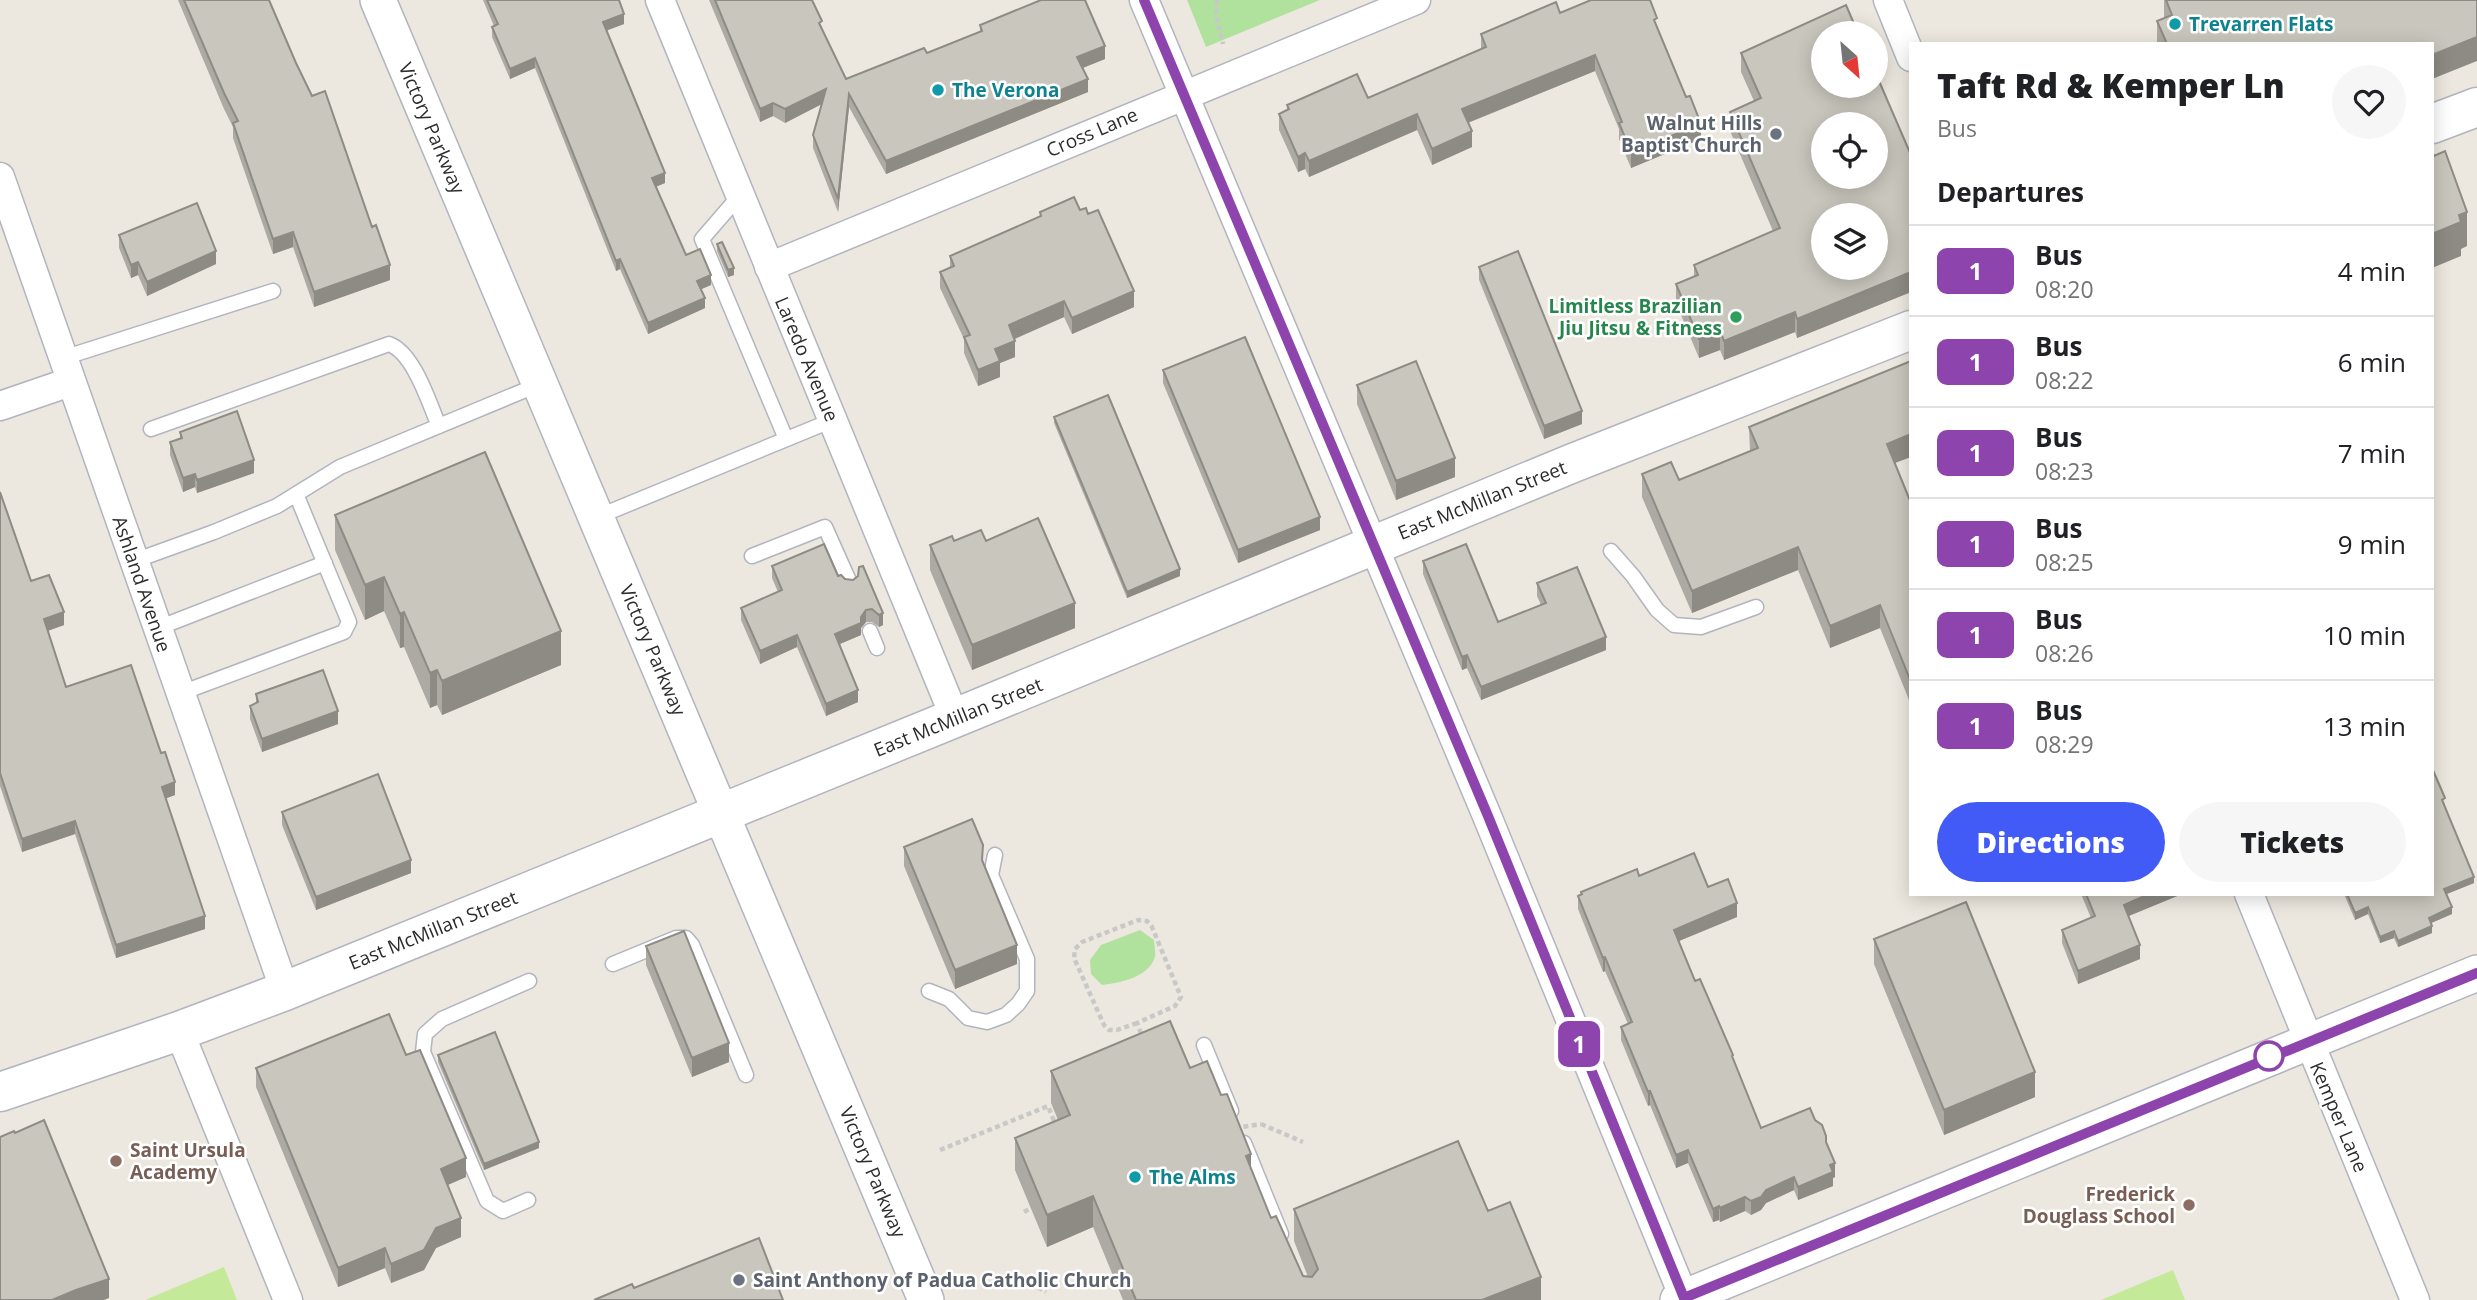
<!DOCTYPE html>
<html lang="en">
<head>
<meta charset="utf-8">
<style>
	:root { --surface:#fff; --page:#f6f6f6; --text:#202124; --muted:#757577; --line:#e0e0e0; --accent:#435bf6 }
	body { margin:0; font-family:"Open Sans",sans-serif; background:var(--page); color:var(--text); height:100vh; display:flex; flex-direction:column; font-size:26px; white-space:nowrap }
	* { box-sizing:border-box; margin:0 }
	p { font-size:23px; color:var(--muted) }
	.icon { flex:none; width:38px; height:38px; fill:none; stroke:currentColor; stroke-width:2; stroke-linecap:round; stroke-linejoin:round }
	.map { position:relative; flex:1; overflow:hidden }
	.sheet { position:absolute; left:1909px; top:42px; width:525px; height:854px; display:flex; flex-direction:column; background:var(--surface); border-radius:0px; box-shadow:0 4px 18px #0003 }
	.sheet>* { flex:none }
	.badge { padding:0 14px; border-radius:10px; font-size:24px; line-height:46px }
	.needle { width:46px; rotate:153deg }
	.buttons { position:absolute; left:1811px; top:21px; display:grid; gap:14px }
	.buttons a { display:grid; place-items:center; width:77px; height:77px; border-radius:50%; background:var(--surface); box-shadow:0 4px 18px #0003; font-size:35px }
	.map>.badge { position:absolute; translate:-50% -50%; box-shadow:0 0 0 4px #fff }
	h2 { padding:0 28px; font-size:26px; line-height:63px }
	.round { display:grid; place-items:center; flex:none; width:74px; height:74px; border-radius:37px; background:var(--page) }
	.overview { display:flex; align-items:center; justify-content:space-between; height:119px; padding:0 28px }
	h1 { font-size:33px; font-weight:800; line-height:52px }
	.action { display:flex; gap:14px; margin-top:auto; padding:14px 28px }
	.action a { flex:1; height:80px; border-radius:42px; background:var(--accent); color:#fff; font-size:28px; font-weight:800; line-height:80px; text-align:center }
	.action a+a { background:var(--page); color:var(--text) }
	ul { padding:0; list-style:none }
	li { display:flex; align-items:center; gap:21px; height:91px; padding:0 28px; border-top:2px solid var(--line) }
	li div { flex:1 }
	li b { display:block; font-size:26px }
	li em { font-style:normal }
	li .badge { min-width:77px; font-weight:700; text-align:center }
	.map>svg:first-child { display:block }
	.green { fill:#b1e29d }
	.pitch { fill:#c3e999 }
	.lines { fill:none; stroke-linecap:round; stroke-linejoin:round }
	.service-casing { stroke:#b2b4bf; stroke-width:17 }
	.minor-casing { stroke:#b2b4bf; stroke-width:31 }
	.tertiary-casing { stroke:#b2b4bf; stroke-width:38 }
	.secondary-casing { stroke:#b2b4bf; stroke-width:41 }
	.path { stroke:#c8c8c8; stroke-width:4.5; stroke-dasharray:5 3.5; stroke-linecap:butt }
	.service { stroke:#fff; stroke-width:14 }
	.minor { stroke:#fff; stroke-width:28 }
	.tertiary { stroke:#fff; stroke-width:35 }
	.secondary { stroke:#fff; stroke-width:38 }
	.path-bridge { stroke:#c8c8c8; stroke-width:4.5; stroke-dasharray:5 3.5; stroke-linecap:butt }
	.wall { fill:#adaaa3 }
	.shaded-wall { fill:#8d8b84 }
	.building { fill:#c9c6bd; stroke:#8d8b84; stroke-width:2; fill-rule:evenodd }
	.line-casing { stroke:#fff; stroke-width:16 }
	.line { stroke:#8e44ad; stroke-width:10 }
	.culture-dot { fill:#0f9aa8; stroke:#fff; stroke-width:2.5 }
	.worship-dot { fill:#6b7280; stroke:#fff; stroke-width:2.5 }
	.leisure-dot { fill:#2e9e5b; stroke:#fff; stroke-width:2.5 }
	.stop-dot { fill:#fff; stroke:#8e44ad; stroke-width:3.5 }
	.education-dot { fill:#8d6e63; stroke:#fff; stroke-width:2.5 }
	.labels { text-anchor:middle; stroke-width:5; stroke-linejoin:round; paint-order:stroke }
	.culture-label { font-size:19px; font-weight:bold; fill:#0d838f; stroke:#fff; text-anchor:start }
	.worship-label { font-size:19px; font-weight:bold; fill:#5b616d; stroke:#fff; text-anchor:end }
	.street-label { font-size:19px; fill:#2c2c2c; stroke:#fff }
	.leisure-label { font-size:19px; font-weight:bold; fill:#27864d; stroke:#fff; text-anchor:end }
	.education-label { font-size:19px; font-weight:bold; fill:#785e54; stroke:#fff; text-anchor:start }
</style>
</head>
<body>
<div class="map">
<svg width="2477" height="1300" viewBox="0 0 2477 1300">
	<rect width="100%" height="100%" fill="#ede8df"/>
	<!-- green -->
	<path class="green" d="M1187 0H1320L1206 47Z
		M1140 930 1154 940C1154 945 1156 953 1155 957 1148 978 1119 983 1102 985L1091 974 1090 960 1101 945Z"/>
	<!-- pitch -->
	<path class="pitch" d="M224 1267 237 1300H145Z
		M2173 1270 2185 1300H2101Z"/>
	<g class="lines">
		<!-- service casing -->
		<g class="service-casing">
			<path id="service" d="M740 195 702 239 786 439
				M63 358 273 291
				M151 429 389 344C414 353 429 403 439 426
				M597 517 833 420
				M1611 551 1633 576 1657 610 1674 625 1701 627 1756 607
				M752 556 825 527 850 583
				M134 561 214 532 277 506 340 467 540 384
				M158 628 325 563
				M870 631 877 648
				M181 693 344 632 349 622 296 494
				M613 964 676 938H686L692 945 746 1075
				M929 991 949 999 968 1018 987 1022 1006 1015 1018 1004 1027 991V959L991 875 995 855
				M1204 1045 1231 1111
				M1244 1143 1281 1234
				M528 1200 503 1211 487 1201 423 1052 425 1034 442 1019 529 981"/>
		</g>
		<!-- minor casing -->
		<g class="minor-casing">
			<path id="minor" d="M660 0 955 718
				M1144 0 1487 816 1685 1300
				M1888 0 1911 57
				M0 177 285 991
				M769 267 1416 0
				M0 406 70 382
				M2249 894 2415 1300
				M179 1031 288 1300"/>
		</g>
		<!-- tertiary casing -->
		<g class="tertiary-casing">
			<path id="tertiary" d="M378 0 926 1300
				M1678 1300 2477 973"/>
		</g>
		<!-- secondary casing -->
		<g class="secondary-casing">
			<path id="secondary" d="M2432 124 2477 107
				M0 1092 179 1031 285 991 955 718 1573 463 1911 330"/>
		</g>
		<!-- path -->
		<path class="path" d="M1217 0 1216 14 1223 44
			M1137 1023 1117 1030H1109L1104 1025 1074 958 1075 949 1082 942 1138 920 1147 921 1152 927 1181 997 1175 1006 1137 1023 1142 1036
			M1261 1124 1303 1142
			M940 1150 1048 1106 1056 1126
			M1024 1212 1031 1208
			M1023 1279 1046 1292"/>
		<!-- service -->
		<use href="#service" class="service"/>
		<!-- minor -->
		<use href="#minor" class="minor"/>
		<!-- tertiary -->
		<use href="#tertiary" class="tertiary"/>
		<!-- secondary -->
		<use href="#secondary" class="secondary"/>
		<!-- path-bridge -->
		<path class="path-bridge" d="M1235 1128 1261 1124"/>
	</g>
	<!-- wall -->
	<path class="wall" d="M178 0H269L390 280 314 307 293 247 273 254 233 138V127L224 109Z
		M483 0H619L624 24 606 30 665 183 656 187 686 255 711 285 701 289 705 308 648 334 620 269 616 271 535 68 510 79 492 37V27L494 26Z
		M709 0H812L822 28 846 79 927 53 980 31V25L1105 59 1083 68 1088 92 886 174 849 107 838 212 813 148V135L821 104 785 123 773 116 760 122Z
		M2164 0H2477L2432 44H2157V21L2164 18Z
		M1560 13 1657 27 1701 139 1631 168 1619 139V129L1595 71 1468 123 1472 147 1432 165 1417 130 1309 177 1305 169 1298 172 1279 130V114L1287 110V105L1368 98 1481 50V34Z
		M1741 53 1911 155V292L1797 338 1795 332 1724 360 1720 350 1699 358 1676 303V284L1694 276V265L1773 231 1730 131V112L1754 101 1741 72Z
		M1080 210 1134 307 1072 334 1064 317 1015 339V357L1000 363V377L978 386 964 353V339L940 288V272L950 268V256L1040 217V212Z
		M119 235 216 264 147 296 138 275 131 278 119 248Z
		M717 244 734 275 728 277 717 251Z
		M1479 267 1582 424 1544 439 1479 280Z
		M1163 370 1320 530 1238 563 1163 383Z
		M1357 385 1455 477 1396 500 1357 404Z
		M1054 417 1180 576 1127 598 1054 423Z
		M1749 427 1895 463 1911 503V705L1880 628 1830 648 1798 570 1692 613 1642 497V474L1679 480 1750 451Z
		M180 432 254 473 197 493 195 487 183 492 170 455V442L180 438Z
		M0 492 31 581 64 625 48 631 66 687 175 795 166 798 205 929 116 958 75 834 22 852 0 786Z
		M335 515 561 665 442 715 437 705 430 708 404 647 400 648 384 611 365 620 335 550Z
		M954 541H986L1075 628 972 670 930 570V545Z
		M1423 561 1498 622 1541 605 1537 596V583L1606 650 1481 700 1467 668 1462 670 1423 574Z
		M772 566 838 576 845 579 853 580 858 576 859 567 883 625 879 627 872 622H866L861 628V635L840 644 858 702 826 716 797 647 760 664 741 620V608L778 592 772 578Z
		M256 694 338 724 262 752 250 719V706L256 703Z
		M2432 768 2445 805H2444L2474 883 2447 894 2452 914 2431 923 2432 933 2398 947 2394 938 2380 943 2368 914 2355 920 2344 894H2432Z
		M282 812 411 873 316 910 282 825Z
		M904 847 983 862 1017 964 955 989 904 866Z
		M1639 876 1708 887 1737 917 1679 941 1695 981 1733 1060 1761 1128 1815 1120 1826 1142 1835 1177 1833 1178V1186L1798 1200 1794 1190 1766 1203 1761 1210 1751 1215 1745 1211 1720 1222 1719 1220 1713 1222 1688 1163 1676 1168 1650 1105 1648 1106 1621 1040V1027L1628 1024 1605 971 1603 972 1578 909V896L1581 894V892Z
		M2081 894H2182L2128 916 2140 959 2078 984 2062 943V930L2091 918Z
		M1874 939 2035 1097 1944 1135 1874 964Z
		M646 946 729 1062 692 1077 646 965Z
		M406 1055 466 1177 447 1185 461 1237 436 1248 424 1270 391 1283 385 1268 338 1287 256 1087V1068Z
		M438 1055 539 1148 484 1170 438 1062Z
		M1190 1068 1251 1168 1271 1218 1303 1276 1308 1277 1294 1241V1209L1488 1211 1541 1300H1123L1093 1227 1047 1247 1015 1170V1138L1058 1120 1051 1103V1071Z"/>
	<!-- shaded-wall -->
	<path class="shaded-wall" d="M624 14V24L603 32V22Z
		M2477 37V61L2432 79V55Z
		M1105 46V59L1077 70V57Z
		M1595 55V71L1462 125V109Z
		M535 58V68L510 79V69Z
		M1088 79V92L886 174V161Z
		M826 89V102L785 123V109Z
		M849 94V107L838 212V199Z
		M773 103V116L760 122V109Z
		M1417 114V130L1309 177V161Z
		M1701 124V139L1631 168V152Z
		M1472 131V147L1432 165V149Z
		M1305 153V169L1298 172V157Z
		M665 173V183L652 188V178Z
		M2467 212V246L2461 249V256L2432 268V234L2459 215Z
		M293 232V247L273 254V239Z
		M216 251V264L147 296V282Z
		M620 259V269L616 271V261Z
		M138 262V275L131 278V265Z
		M390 265V280L314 307V292Z
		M734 268V275L728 277V270Z
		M1911 272V292L1797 338V319Z
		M711 275V285L697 291V281Z
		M1134 291V307L1072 334V318Z
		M705 298V308L648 334V323Z
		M1064 301V317L1009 341V325Z
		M1795 312V332L1724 360V341Z
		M1720 330V350L1699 358V339Z
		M1015 341V357L1000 363V377L978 386V370L995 349Z
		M1582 411V424L1544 439V426Z
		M1911 434V457L1887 466V444Z
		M1455 458V477L1396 500V481Z
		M254 460V473L197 493V480Z
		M195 474V487L183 492V478Z
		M1320 517V530L1238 563V550Z
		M1798 547V570L1692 613V591Z
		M1180 569V576L1127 598V592Z
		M384 577V611L365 620V585Z
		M1075 603V628L972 670V645Z
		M1880 605V628L1830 648V626Z
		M866 610V622L861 628V635L835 646V634L861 617Z
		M64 612V625L44 632V619Z
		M404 612V647L400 648V614Z
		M883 613V625L879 627V615Z
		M561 631V665L442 715V681Z
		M797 635V647L760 664V651Z
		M1606 637V650L1481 700V687Z
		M1467 655V668L1462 670V657Z
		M437 670V705L430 708V673Z
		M858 690V702L826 716V704Z
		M338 711V724L262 752V739Z
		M175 782V795L162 800V787Z
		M75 821V834L22 852V839Z
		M411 860V873L316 910V897Z
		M2474 877V883L2444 895V889Z
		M2149 894H2182L2124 918V905Z
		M1737 903V917L1674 943V930Z
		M2368 907V914L2355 920V913Z
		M2452 907V914L2429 924V918Z
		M205 916V929L116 958V945Z
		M2432 926V933L2398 947V941Z
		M2394 931V938L2380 943V937Z
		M1017 945V964L955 989V970Z
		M2140 945V959L2078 984V971Z
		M1605 957V971L1603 972V958Z
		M729 1043V1062L692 1077V1058Z
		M2035 1072V1097L1944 1135V1110Z
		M1650 1091V1105L1648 1106V1092Z
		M539 1142V1148L484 1170V1164Z
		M1688 1150V1163L1676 1168V1155Z
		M1251 1154V1185L1246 1156Z
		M466 1158V1177L441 1188V1169Z
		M1835 1163V1177L1833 1178V1186L1798 1200V1187L1830 1165Z
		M1794 1177V1190L1766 1203 1761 1210 1751 1215V1201L1766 1190Z
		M1093 1196V1227L1047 1247V1215Z
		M1745 1197V1211L1720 1222V1208Z
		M1719 1206V1220L1713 1222V1209Z
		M461 1218V1237L436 1248 424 1270 391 1283V1264L436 1228Z
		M385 1248V1268L338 1287V1268Z
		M1541 1277V1300H1482Z
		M109 1279V1298L104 1300H52L76 1290Z"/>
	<!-- building -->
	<path class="building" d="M184 0H269L296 63 312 96 325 91 372 227 376 225 390 265 314 292 293 232 273 239 233 123 238 121 224 93Z
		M487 0H619L624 14 603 22 665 173 652 178 686 255 700 249 711 275 697 281 705 298 648 323 620 259 616 261 535 58 510 69 492 27 498 24Z
		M715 0H812L822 21 819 23 846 79 924 48 927 53 982 31 980 25 1041 0H1085L1105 46 1077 57 1088 79 886 161 849 94 838 199 813 135 826 89 785 109 773 103 760 109Z
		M1591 0H1650L1657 18 1654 20 1686 97 1690 96 1701 124 1631 152 1619 123 1622 122 1595 55 1462 109 1472 131 1432 149 1417 114 1309 161 1305 153 1298 157 1279 114 1289 109 1287 105 1357 74 1368 98 1486 47 1481 34 1556 2 1560 13Z
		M2166 0H2477V37L2432 55V44H2167L2157 21 2172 15Z
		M1846 5 1858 33H1824V86H1876V74L1911 155V272L1797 319 1795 312 1724 341 1720 330 1699 339 1676 284 1698 275 1694 265 1780 228 1730 112 1761 98 1741 53ZM1824 124H1876V177H1824ZM1824 215H1876V268H1824Z
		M2445 151 2467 212 2459 215 2461 222 2432 234V152L2434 156Z
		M1074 197 1080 210 1086 208 1088 214 1098 210 1134 291 1072 318 1064 301 1009 325 1015 341 995 349 1000 361 978 370 964 337 970 335 940 272 954 266 950 256 1041 216 1040 212Z
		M197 203 216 251 147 282 138 262 131 265 119 235Z
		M722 242 734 268 728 270 717 244Z
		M1518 251 1582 411 1544 426 1479 267Z
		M1245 337 1320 517 1238 550 1163 370Z
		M1416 361 1455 458 1396 481 1357 385Z
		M1911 361V434L1887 444 1911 503V682L1880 605 1830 626 1798 547 1692 591 1642 474 1671 462 1679 480 1758 448 1749 427Z
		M1108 395 1180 569 1127 592 1054 417Z
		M237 411 254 460 197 480 195 474 183 478 170 442 182 438 180 432Z
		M485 452 561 631 442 681 437 670 430 673 404 612 400 614 384 577 365 585 335 515Z
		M0 492 31 581 49 575 64 612 44 619 66 687 131 665 161 753 165 752 175 782 162 787 205 916 116 945 75 821 22 839 0 773Z
		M1038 518 1075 603 972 645 930 545 952 536 954 541 981 530 986 541Z
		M824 544 838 576 841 575 845 579 853 580 858 576 859 567 863 566 883 613 879 615 872 609 866 610 861 617V623L835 634 858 690 826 704 797 635 760 651 741 608 782 590 772 566Z
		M1466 544 1498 622 1546 603 1537 583 1577 567 1606 637 1481 687 1467 655 1462 657 1423 561Z
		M323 670 338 711 262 739 250 706 258 702 256 694Z
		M2432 768 2445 798 2442 800 2474 877 2444 889 2452 907 2429 918 2432 926 2398 941 2394 931 2380 937 2368 907 2355 913 2347 894H2432Z
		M378 774 411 860 316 897 282 812Z
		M972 819 983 845 982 860 1017 945 955 970 904 847Z
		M1694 853 1708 887 1728 879 1737 903 1674 930 1695 981 1700 979 1733 1055 1732 1056 1761 1128 1810 1108 1815 1120 1822 1125 1826 1136V1142L1835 1163 1830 1165 1833 1172 1798 1187 1794 1177 1766 1190 1761 1197 1751 1201 1745 1197 1720 1208 1719 1206 1713 1209 1688 1150 1676 1155 1650 1091 1648 1092 1621 1027 1632 1022 1605 957 1603 958 1578 896 1582 894 1581 892 1637 869 1639 876Z
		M2086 894H2149L2124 905 2140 945 2078 971 2062 930 2095 916Z
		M1966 902 2035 1072 1944 1110 1874 939Z
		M684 931 729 1043 692 1058 646 946Z
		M389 1014 406 1055 420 1050 466 1158 441 1169 461 1218 436 1228 424 1250 391 1264 385 1248 338 1268 256 1068Z
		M1170 1021 1190 1068 1207 1061 1221 1095 1227 1094 1251 1154 1246 1156 1271 1218 1276 1216 1303 1276 1312 1277 1318 1269 1294 1209 1458 1141 1488 1211 1510 1202 1541 1277 1482 1300H1136L1093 1196 1047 1215 1015 1138 1070 1115 1051 1071Z
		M495 1032 539 1142 484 1164 438 1055Z
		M44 1120 109 1279 76 1290 52 1300H0V1137L14 1131 15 1133Z
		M759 1238 783 1300H594L632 1284 634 1288Z"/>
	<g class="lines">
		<!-- line casing -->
		<g class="line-casing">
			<path id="line" d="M1144 0 1488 816 1684 1298 2477 973"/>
		</g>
		<!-- line -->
		<use href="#line" class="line"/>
	</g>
	<!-- markers -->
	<g class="culture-dot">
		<circle cx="2175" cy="24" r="7"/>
		<circle cx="938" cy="90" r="7"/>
		<circle cx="1135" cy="1177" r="7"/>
	</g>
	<g class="worship-dot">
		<circle cx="1776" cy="134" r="7"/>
		<circle cx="739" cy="1280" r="7"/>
	</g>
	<circle class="leisure-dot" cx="1736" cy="317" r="7"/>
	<circle class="stop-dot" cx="2269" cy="1056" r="14"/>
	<g class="education-dot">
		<circle cx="116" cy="1161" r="7"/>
		<circle cx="2189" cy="1205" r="7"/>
	</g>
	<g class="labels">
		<!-- culture labels -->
		<g class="culture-label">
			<text x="2189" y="31">Trevarren Flats</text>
			<text x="952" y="97">The Verona</text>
			<text x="1149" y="1184">The Alms</text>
		</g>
		<!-- worship labels -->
		<g class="worship-label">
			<text x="1762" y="130">Walnut Hills<tspan x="1762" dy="22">Baptist Church</tspan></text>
			<text x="753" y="1287" text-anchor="start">Saint Anthony of Padua Catholic Church</text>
		</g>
		<!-- street labels -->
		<g class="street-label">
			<text transform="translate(432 128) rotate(67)" y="7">Victory Parkway</text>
			<text transform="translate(1092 132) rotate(-23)" y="7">Cross Lane</text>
			<text transform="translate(807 359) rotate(67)" y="7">Laredo Avenue</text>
			<text transform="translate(1482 500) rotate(-22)" y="7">East McMillan Street</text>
			<text transform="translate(142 584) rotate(71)" y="7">Ashland Avenue</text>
			<text transform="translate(653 650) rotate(67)" y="7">Victory Parkway</text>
			<text transform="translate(958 717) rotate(-22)" y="7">East McMillan Street</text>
			<text transform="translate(433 930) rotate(-22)" y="7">East McMillan Street</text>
			<text transform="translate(2339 1117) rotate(67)" y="7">Kemper Lane</text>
			<text transform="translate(873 1172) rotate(67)" y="7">Victory Parkway</text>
		</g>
		<!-- leisure labels -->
		<g class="leisure-label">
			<text x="1722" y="313">Limitless Brazilian<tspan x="1722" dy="22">Jiu Jitsu &amp; Fitness</tspan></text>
		</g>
		<!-- education labels -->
		<g class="education-label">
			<text x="130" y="1157">Saint Ursula<tspan x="130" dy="22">Academy</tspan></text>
			<text x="2175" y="1201" text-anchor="end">Frederick<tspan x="2175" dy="22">Douglass School</tspan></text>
		</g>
	</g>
</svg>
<div class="buttons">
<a><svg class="needle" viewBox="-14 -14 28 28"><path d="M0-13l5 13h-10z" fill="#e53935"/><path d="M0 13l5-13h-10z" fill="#757577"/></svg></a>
<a><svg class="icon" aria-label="locate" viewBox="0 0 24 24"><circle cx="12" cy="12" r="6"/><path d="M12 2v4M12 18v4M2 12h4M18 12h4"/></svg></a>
<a><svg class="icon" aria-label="layers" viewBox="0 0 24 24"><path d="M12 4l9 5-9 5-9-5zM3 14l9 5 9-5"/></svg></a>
</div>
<b class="badge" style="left:1579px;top:1044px;background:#8e44ad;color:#fff">1</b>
<section class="sheet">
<div class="overview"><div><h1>Taft Rd &amp; Kemper Ln</h1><p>Bus</p></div><a class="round"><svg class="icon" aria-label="heart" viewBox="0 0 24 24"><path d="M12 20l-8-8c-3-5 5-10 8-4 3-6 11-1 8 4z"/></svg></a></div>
<h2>Departures</h2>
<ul>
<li><span class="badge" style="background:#8e44ad;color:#fff">1</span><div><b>Bus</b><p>08:20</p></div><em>4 min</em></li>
<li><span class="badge" style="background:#8e44ad;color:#fff">1</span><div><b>Bus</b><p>08:22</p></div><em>6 min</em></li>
<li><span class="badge" style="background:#8e44ad;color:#fff">1</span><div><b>Bus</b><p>08:23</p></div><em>7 min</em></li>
<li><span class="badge" style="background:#8e44ad;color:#fff">1</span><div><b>Bus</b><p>08:25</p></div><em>9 min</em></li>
<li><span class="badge" style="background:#8e44ad;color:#fff">1</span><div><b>Bus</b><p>08:26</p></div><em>10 min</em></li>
<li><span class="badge" style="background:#8e44ad;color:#fff">1</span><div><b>Bus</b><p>08:29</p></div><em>13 min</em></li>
</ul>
<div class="action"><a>Directions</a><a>Tickets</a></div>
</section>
</div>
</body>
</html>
